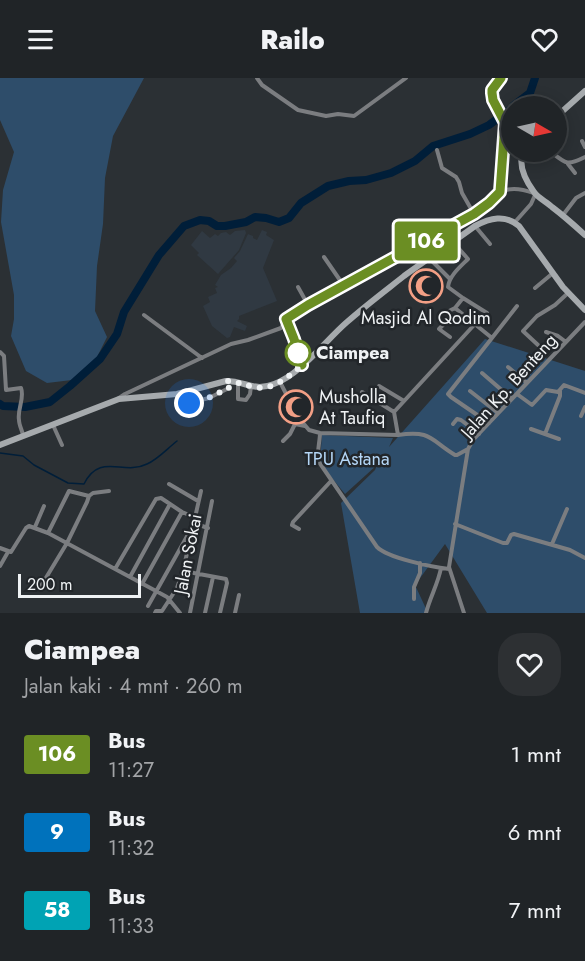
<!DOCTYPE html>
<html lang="id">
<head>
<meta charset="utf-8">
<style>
	:root { --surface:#202427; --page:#2d3033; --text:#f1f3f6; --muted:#a2a4a7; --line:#3d4144 }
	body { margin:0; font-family:Jost,sans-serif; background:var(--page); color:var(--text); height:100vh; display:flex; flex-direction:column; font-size:22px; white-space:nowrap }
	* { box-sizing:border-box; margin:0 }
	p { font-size:20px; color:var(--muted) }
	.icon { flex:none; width:33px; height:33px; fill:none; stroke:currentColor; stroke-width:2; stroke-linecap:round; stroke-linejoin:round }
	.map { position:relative; height:535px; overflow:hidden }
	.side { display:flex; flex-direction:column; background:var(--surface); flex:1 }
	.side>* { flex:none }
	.badge { padding:0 12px; border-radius:4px; font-size:21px; line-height:39px }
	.needle { width:39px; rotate:99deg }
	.controls { position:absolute; left:501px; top:18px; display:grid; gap:12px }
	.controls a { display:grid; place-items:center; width:66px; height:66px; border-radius:50%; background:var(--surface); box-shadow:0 3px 15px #0003,0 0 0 2px var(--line); font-size:30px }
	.scale { position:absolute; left:18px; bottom:15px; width:123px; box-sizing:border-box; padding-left:6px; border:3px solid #eff2f4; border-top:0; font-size:16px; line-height:21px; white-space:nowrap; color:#eff2f4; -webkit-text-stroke:4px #22262a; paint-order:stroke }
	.you { position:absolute; width:30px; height:30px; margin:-15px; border:4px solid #fff; border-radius:50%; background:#1a73e8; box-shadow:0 0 0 9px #1a73e833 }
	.map>.badge { position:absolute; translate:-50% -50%; box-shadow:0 0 0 3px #fff }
	.round { display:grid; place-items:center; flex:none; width:63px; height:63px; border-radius:24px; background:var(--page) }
	.headline { display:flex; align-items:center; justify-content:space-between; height:102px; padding:0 24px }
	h1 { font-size:28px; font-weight:800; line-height:45px }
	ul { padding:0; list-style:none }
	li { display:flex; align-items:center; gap:18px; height:78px; padding:0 24px }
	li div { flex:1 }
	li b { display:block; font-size:22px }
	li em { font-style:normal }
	li .badge { min-width:66px; font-weight:700; text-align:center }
	header { display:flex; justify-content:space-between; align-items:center; height:78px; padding:0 24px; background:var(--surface); font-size:27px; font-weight:800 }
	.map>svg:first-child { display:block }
	.built { fill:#303942 }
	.green { fill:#2e4d6a }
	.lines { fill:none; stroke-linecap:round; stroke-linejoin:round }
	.stream { stroke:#001e39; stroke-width:1.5 }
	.river { stroke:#001e39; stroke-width:8 }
	.street { stroke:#7b7d80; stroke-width:4 }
	.secondary { stroke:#a6aaad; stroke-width:6 }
	.line-casing { stroke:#fff; stroke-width:14 }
	.line { stroke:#6b8e23; stroke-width:9 }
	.walk { stroke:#eff2f4; stroke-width:6; stroke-dasharray:0 10.8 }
	.stop-dot { fill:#fff; stroke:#6b8e23; stroke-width:3 }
	.labels { text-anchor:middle; stroke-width:5; stroke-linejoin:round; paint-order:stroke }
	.poi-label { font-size:18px; fill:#eff2f4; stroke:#22262a }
	.stop-label { font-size:18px; font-weight:bold; fill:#eff2f4; stroke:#22262a; text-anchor:start }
	.street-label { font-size:18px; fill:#eff2f4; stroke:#22262a }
	.park-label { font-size:18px; fill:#b4d6f6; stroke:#22262a }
</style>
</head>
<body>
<header><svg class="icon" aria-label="menu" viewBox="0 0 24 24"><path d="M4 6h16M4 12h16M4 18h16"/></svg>Railo<svg class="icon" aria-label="heart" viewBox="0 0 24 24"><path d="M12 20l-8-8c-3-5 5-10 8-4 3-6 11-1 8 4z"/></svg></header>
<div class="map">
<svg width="585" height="535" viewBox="0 0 585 535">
	<rect width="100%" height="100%" fill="#2b3034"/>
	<!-- built -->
	<path class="built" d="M245 152 246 155 239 172 218 196 197 177 199 175 191 167 202 153 210 160 215 156 218 158 221 155 226 154 230 157 235 153Z
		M262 152 267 154 266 157 274 162 263 190 277 223 239 238V241L237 243 247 248 245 253 234 249 230 259 227 260 212 248 203 228 210 224 208 219 217 215 215 210 218 209 215 207 221 197 231 190 237 183 234 180 240 173 248 156 253 158V160L257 162Z"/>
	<!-- green -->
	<path class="green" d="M0 0H144L113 58 105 100 103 146 97 188 95 233 107 259 93 287 72 302 47 305 26 293 11 258 14 241V217L1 144 3 112 14 74 0 42Z
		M485 261 585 293V535H487L445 466 415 507 428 535H360L341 425 375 392 377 387 345 416 327 394 320 383 322 357 393 360 389 369Z"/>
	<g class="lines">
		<!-- stream -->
		<path class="stream" d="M0 375 23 378 34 387 68 405 84 406C100 374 123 398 147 386 157 382 168 370 177 363"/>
		<!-- river -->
		<path class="river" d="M513 28 530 15 535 0
			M0 326 3 328 25 329 50 324 70 308 100 281 117 256 124 234 159 177 184 148 200 142 209 143 217 148H225L246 144 255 139 266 140 279 144 289 140 301 125 328 108 349 103 366 102 391 95 415 83 433 68 470 56 489 47 512 30"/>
		<!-- street -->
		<path class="street" d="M257 0 262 7 298 32 326 38 338 36 354 38 406 0
			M582 63 585 69
			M437 72 442 90 456 99 459 104 462 115 474 136
			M551 74C566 86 567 88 585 79
			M568 86 575 95
			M500 114 505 45 493 22 492 16V12L501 0
			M563 137 576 120 585 115
			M515 144 531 126 535 117
			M475 148 490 166
			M453 164 468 181C460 189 449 198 448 209L463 220 487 235
			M324 179 344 208
			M430 181 450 201
			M298 209 308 227
			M535 210 553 195
			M455 230 492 260
			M144 237 202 280
			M286 241 294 261 302 287
			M546 254 558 258 566 264
			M450 259 439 251 451 239 449 233 455 230 463 220
			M538 267 524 254 523 253 537 238 555 227 568 215
			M0 274 4 278 6 312 21 310C25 320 17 331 19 342 19 347 22 352 23 357
			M508 289 527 305
			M482 295 512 321
			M238 304V321L246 322 250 316 251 308
			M280 304 298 339 309 352 320 355 398 357C432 352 430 362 455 377H457L468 371
			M379 308 404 323
			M470 313 498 335
			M362 314 394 334 398 357
			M517 316 532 327 546 312 558 314 564 307 585 315
			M119 320 125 316 231 266 248 262 281 250 286 241 308 227 474 136C499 119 500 103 534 115
			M189 325 209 320 229 310
			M394 334 475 246
			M581 338 585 329
			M489 345 451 319 448 316 517 228
			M453 346 457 341 461 342 479 356
			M53 347 62 367
			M531 351 559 361
			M320 355C320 364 316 376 319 384L377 469C388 480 432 489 449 491
			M545 356 560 318V313
			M283 363 290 356 295 346 305 348
			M169 406 198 423
			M89 418 93 415 109 413
			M193 445 208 450
			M455 446 503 465H507L511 457 514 456 570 472 585 480
			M35 449 44 428
			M299 451 292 447 293 444 331 403
			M552 466 567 431
			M0 470 11 474 26 450 29 448 48 455 156 513 167 519 180 535
			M0 488 8 474
			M115 491 156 421 161 420 182 434 194 439
			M183 493 226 501 227 505 220 535
			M130 499 170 426
			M142 506 182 434
			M41 508 67 465 87 424 89 418 69 413 48 455
			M414 521V509L420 495V485
			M148 528 190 453
			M155 535 156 533H162L177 510 183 493 201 413
			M190 535 212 423
			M205 535 213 499
			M235 535 239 517
			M426 535C430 519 438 506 441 490
			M464 535 449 489 468 371 473 362 489 345 585 244"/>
		<!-- secondary -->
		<path class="secondary" d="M556 39 585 13
			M523 74C518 87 526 103 534 114 538 120 547 124 552 129 564 138 574 147 585 157
			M0 367 119 321 177 316 226 303C246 303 253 314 274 306 300 297 326 262 347 244 365 228 385 213 404 198 427 181 452 165 475 148 490 140 505 136 519 148L563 209 585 232"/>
	</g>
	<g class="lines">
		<!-- line casing -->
		<g class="line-casing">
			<path id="line" d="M302 287 294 261 286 241 308 227 474 136 489 125 500 114 505 45 493 22 492 15V12L501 0"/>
		</g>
		<!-- line -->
		<use href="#line" class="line"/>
		<!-- walk -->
		<path class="walk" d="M189 325 208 320 229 310 225 303C236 303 244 307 254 309 272 313 289 299 302 287L297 270 298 275"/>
	</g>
	<!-- icons -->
	<defs>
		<g id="mosque-ring" transform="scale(1.725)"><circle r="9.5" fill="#22262a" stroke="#f39f85" stroke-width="1.5"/><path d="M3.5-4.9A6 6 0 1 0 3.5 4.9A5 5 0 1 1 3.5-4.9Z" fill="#f39f85"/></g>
	</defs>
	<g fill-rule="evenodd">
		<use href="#mosque-ring" x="426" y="208"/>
		<use href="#mosque-ring" x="296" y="329"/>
	</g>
	<!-- markers -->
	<circle class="stop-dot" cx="298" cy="275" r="12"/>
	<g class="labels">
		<!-- poi labels -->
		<g class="poi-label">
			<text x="426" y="246">Masjid Al Qodim</text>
			<text x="319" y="325" text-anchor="start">Musholla<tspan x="319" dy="21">At Taufiq</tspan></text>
		</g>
		<!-- stop labels -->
		<g class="stop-label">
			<text x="316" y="281">Ciampea</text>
		</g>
		<!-- street labels -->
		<g class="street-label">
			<text transform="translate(509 308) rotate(-48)" y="6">Jalan Kp. Benteng</text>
			<text transform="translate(188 476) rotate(-79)" y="6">Jalan Sokai</text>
		</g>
		<!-- park labels -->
		<g class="park-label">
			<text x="347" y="387">TPU Astana</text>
		</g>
	</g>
</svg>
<div class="controls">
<a><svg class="needle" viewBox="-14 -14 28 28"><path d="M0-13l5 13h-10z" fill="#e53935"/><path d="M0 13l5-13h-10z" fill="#a2a4a7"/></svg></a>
</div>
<div class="scale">200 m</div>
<div class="you" style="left:189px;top:325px"></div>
<b class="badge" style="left:426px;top:163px;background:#6b8e23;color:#fff">106</b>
</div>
<section class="side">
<div class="headline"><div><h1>Ciampea</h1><p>Jalan kaki · 4 mnt · 260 m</p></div><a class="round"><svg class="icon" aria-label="heart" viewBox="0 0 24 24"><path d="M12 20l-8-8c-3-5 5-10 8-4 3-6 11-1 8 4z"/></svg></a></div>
<ul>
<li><span class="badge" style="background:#6b8e23;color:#fff">106</span><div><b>Bus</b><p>11:27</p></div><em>1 mnt</em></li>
<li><span class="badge" style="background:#0072bc;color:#fff">9</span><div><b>Bus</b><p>11:32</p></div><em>6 mnt</em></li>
<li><span class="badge" style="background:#00a3b4;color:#fff">58</span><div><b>Bus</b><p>11:33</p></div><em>7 mnt</em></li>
</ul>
</section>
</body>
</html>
